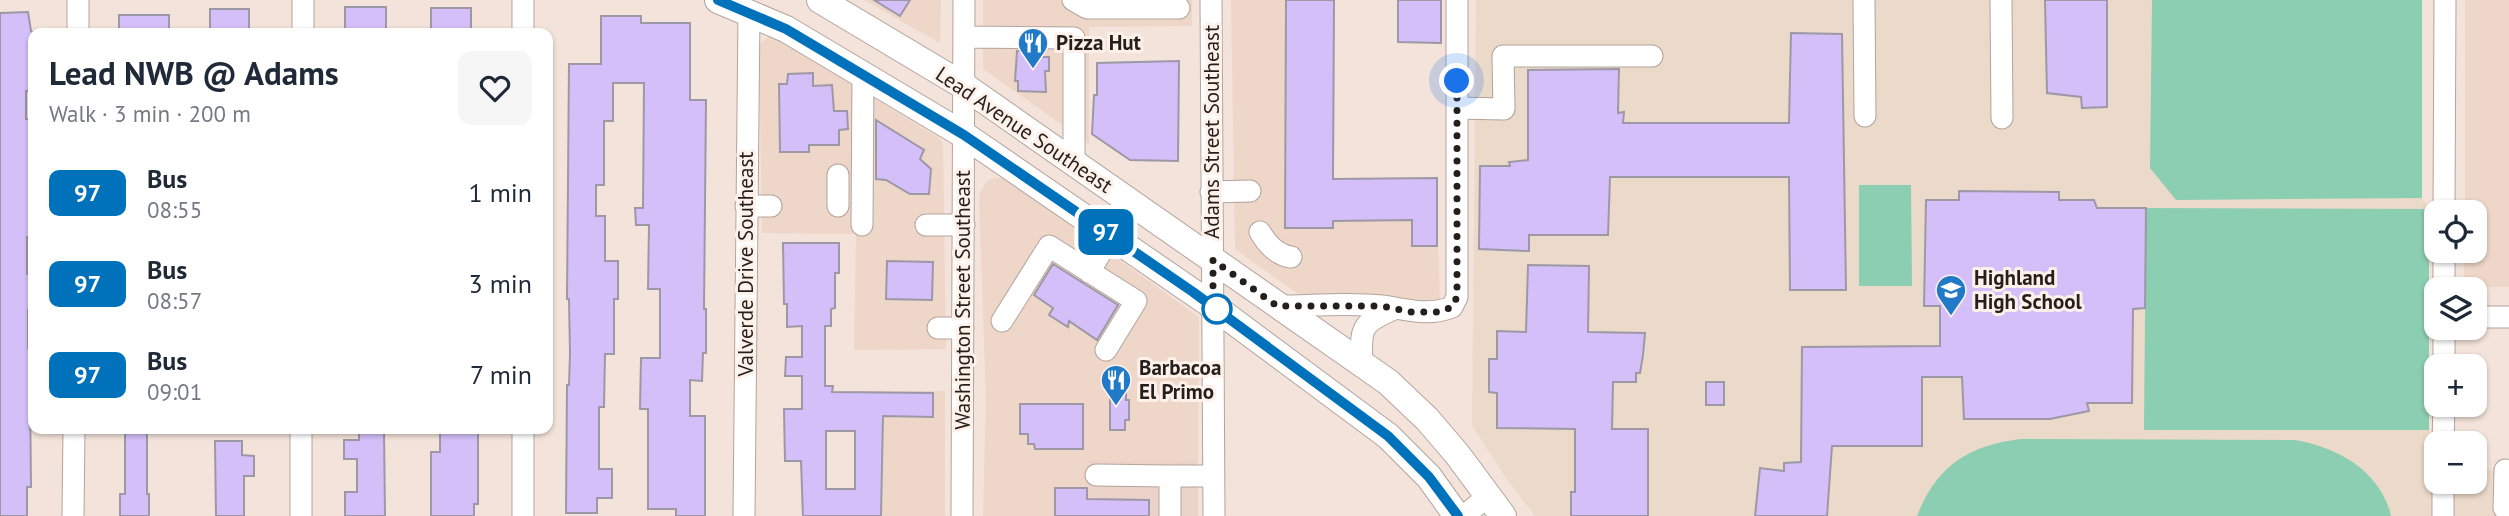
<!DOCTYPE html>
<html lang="en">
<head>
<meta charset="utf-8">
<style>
	:root { --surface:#fff; --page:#f6f6f7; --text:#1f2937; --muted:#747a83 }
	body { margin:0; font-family:"PT Sans",sans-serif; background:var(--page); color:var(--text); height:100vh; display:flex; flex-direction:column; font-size:26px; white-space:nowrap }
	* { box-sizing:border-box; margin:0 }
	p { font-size:23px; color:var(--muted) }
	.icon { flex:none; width:38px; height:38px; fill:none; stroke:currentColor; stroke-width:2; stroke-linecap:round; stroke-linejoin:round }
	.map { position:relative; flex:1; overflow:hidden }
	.panel { position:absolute; left:28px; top:28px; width:525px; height:406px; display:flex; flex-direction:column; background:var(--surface); border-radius:14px; box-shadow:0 2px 5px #0004 }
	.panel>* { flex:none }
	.badge { padding:0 14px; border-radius:10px; font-size:24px; line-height:46px }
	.buttons { position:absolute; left:2424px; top:200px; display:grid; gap:14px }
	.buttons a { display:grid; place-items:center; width:63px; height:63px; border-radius:14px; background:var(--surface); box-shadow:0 2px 5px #0004; font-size:35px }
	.you { position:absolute; width:35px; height:35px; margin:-18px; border:5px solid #fff; border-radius:50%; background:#1a73e8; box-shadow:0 0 0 10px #1a73e833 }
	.map>.badge { position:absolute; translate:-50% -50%; box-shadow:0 0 0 4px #fff }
	.round { display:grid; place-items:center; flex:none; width:74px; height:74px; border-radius:14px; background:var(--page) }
	.head { display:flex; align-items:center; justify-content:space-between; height:119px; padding:0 21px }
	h1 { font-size:33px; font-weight:800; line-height:52px }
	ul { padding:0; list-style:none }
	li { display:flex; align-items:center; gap:21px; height:91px; padding:0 21px }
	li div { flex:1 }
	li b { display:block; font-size:26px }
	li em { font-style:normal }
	li .badge { min-width:77px; font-weight:700; text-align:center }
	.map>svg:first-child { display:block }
	.built { fill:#eed6c9 }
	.industrial { fill:#ebd3c9 }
	.education { fill:#ebd9c9 }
	.green { fill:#8cceb1 }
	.building { fill:#d5bff9; stroke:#9d98a6; stroke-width:2; fill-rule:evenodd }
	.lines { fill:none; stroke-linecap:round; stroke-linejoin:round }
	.minor-casing { stroke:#b3a49c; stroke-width:23 }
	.major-casing { stroke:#b3a49c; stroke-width:28 }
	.minor { stroke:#fff; stroke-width:21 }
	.major { stroke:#fff; stroke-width:26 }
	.line-casing { stroke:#fff; stroke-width:16 }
	.line { stroke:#0072bc; stroke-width:10 }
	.walk { stroke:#251f1c; stroke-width:7; stroke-dasharray:0 12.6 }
	.stop-dot { fill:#fff; stroke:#0072bc; stroke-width:3.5 }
	.labels { text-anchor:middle; stroke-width:6; stroke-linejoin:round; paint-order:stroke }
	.poi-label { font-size:21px; font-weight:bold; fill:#251f1c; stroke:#fef1ea; text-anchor:start }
	.street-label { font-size:21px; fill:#251f1c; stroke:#fef1ea }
</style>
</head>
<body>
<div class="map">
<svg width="2509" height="516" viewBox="0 0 2509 516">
	<rect width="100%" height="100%" fill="#f3e3da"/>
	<!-- built -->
	<path class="built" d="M864 0H941L940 43Z
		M983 0H1192V26L1089 27V144L983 69Z
		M1231 0H1333L1334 179H1436L1440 302 1305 299 1235 249Z
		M2465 0H2509V287H2464V250H2474V212H2465Z
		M768 37H774L939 138 943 144 946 349 854 350 856 234 762 233 759 51 760 44Z
		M994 178H1005L1199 317 1198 460 1088 461 1089 516H983L986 400 979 195 986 182Z
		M854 391H945V516H854Z"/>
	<!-- industrial -->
	<path class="industrial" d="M1198 460V516H1089L1087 461Z"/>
	<!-- education -->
	<path class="education" d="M1476 0H2422V198L2429 209V430L2434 469 2436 470V481H2474L2475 470H2509V516H1535L1506 478 1472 425Z"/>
	<!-- green -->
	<path class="green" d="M2152 0H2422V198L2176 200 2150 168Z
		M1859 185H1911L1912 286H1859Z
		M2146 208 2429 209V430H2144Z
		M2020 439 2295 440C2337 447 2381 471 2391 516H1917C1937 466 1967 446 2020 439Z"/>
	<!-- building -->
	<path class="building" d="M874 0H910L900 16Z
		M1286 0H1334L1333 179 1437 178V246H1412V220L1333 221V228H1285Z
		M1398 0H1441V43L1398 42Z
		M2045 0H2107V107L2082 108 2081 97 2047 93Z
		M345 7H386V33H345Z
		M431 8H471V33H431Z
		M210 9H249V33L210 32Z
		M28 12 31 31 33 32 31 91H26V119H30V211H32V237H27V274H31L32 296V310H28V348H31L32 373V387H30L31 487H27V516H0V13Z
		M119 15H169V33H119Z
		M601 16H641V23H690V100H706L704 309H706V353H703L702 381 690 380V416H705V516H676V509H648V409H640L641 358H660V289H648L649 225H636L635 208H643L644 83H613V121H604V185H596V216H605V261H618V299H614V354H605L604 407H599V469H612V498H597V513H566L567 385H569L570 354 569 299H567L569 64H601Z
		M1791 33 1842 34 1846 290H1790L1789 177H1610L1608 235H1529V251L1479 249 1480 166H1510L1509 162 1528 160V70L1619 69 1618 113 1624 112 1623 123H1789Z
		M1017 51H1034L1035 57H1049V71H1045L1046 92 1018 91V81H1015Z
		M1179 61 1178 161 1130 160 1092 134 1094 95H1097V63Z
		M813 73V86L832 85 834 111H847L848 129 839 130V145H809V152H780L779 84H787L788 74Z
		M876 120 924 150 920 159 931 169 929 194H910L886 180 876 179Z
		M1959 191 2059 192V200H2094L2097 208H2146L2145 308 2133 309 2132 403H2087L2089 411 2050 419H1964L1962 377H1922V446H1832L1827 516H1755L1760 468 1784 471V463L1801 462 1802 347 1940 346V306H1924L1926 200H1959Z
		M783 243H839V273H835V308L831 309V326H825V386H833L832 392 933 393V417L883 416 881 516H803L801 461H785L784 409H802V376H785L786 357H802V326L787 327V304H784ZM826 431H855V489H826Z
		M887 261 933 262 932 300 886 299Z
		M1053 264 1118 305 1097 340 1069 321 1068 327 1049 315 1053 308 1034 295Z
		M1528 265 1589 266 1588 332 1645 333 1643 355 1640 373H1636V382H1613L1612 429H1648V516H1571V492H1575V429L1497 428V393L1489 392V359H1497V331L1526 332Z
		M1706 382H1724V405H1706Z
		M1110 391H1126V400H1129V420H1125V430H1110Z
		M1020 404H1083V449H1035L1034 444H1028V434H1020Z
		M125 429H147V494H149V516H120V494H125Z
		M359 429H384L385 516H345V492H357V459H344V440H359Z
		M440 429H478V504H474V516H431V452H440Z
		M215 441H242V455L254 456V476H244V516H216Z
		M1055 488H1087V499L1149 500V516H1055Z"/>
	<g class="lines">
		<!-- minor casing -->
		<g class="minor-casing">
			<path id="minor" d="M1073 0 1087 8H1179
				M1211 0 1214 516
				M1864 0 1865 116
				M2001 0 2002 118
				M78 33V0
				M303 33V0
				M523 33V0
				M964 37 1074 38V163
				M1457 108 1504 109 1503 56H1652
				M838 175V206
				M1211 192 1250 191
				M746 206H771
				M2444 212 2445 0
				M862 225 863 75
				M926 225H964
				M1260 232C1267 244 1277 255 1291 257
				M1089 272 1111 236
				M2444 289V250
				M1277 306C1311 306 1348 302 1382 306 1406 309 1428 317 1452 307L1457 297V0
				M2474 317H2509
				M1002 321 1049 246 1136 301 1106 350
				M2444 327V366
				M938 328H963
				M1362 363C1360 328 1361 323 1394 309
				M2443 443 2444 404
				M2505 470 2504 508 2509 515
				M1096 475 1170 476V516
				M1170 476H1214
				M73 516 74 429
				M301 516V429
				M523 516V429
				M744 516 749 12
				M962 516 964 0
				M1464 516 1488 496
				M2443 516V481"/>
		</g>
		<!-- major casing -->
		<g class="major-casing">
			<path id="major" d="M718 0 786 29 964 135 1213 306 1388 436 1429 477 1457 516
				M820 0 964 86 1388 382 1427 419 1457 454 1503 516"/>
		</g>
		<!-- minor -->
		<use href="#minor" class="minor"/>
		<!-- major -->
		<use href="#major" class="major"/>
	</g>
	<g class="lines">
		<!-- line casing -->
		<g class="line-casing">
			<path id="line" d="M718 0 786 29 964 135 1193 292 1388 436 1429 477 1458 516"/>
		</g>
		<!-- line -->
		<use href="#line" class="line"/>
		<!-- walk -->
		<path class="walk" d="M1217 309 1213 306V260L1277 306H1382L1411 312H1440L1452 307 1457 297V81"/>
	</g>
	<!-- icons -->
	<defs>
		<g id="restaurant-pin" transform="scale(1.575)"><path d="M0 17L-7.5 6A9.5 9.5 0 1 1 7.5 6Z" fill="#217ac8" stroke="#fef1ea"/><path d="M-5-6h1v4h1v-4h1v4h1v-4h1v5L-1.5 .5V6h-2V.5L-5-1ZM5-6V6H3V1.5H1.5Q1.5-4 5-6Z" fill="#fff"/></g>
		<g id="school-pin" transform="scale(1.575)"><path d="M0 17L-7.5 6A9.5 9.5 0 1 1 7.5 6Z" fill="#217ac8" stroke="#fef1ea"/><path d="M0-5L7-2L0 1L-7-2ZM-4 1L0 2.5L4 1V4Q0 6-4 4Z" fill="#fff"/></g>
	</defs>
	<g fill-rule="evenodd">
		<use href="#restaurant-pin" x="1033" y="43"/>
		<use href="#school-pin" x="1951" y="290"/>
		<use href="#restaurant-pin" x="1116" y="380"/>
	</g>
	<!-- markers -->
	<circle class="stop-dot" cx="1217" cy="309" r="14"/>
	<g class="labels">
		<!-- poi labels -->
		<g class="poi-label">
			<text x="1056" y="50">Pizza Hut</text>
			<text x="1974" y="285">Highland<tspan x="1974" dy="24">High School</tspan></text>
			<text x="1139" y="375">Barbacoa<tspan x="1139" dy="24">El Primo</tspan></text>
		</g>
		<!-- street labels -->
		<g class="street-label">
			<text transform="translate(1024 130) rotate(34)" y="7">Lead Avenue Southeast</text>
			<text transform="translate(1212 132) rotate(-90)" y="7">Adams Street Southeast</text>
			<text transform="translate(746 264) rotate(-90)" y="7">Valverde Drive Southeast</text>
			<text transform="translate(963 300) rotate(-90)" y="7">Washington Street Southeast</text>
		</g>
	</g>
</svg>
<div class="buttons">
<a><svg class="icon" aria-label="locate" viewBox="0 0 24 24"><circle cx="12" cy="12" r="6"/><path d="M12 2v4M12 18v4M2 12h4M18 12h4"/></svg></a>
<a><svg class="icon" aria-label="layers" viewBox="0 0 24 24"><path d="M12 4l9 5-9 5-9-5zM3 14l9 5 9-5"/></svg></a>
<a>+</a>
<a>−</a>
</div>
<div class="you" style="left:1457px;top:81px"></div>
<b class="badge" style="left:1106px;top:232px;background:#0072bc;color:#fff">97</b>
<section class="panel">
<div class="head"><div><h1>Lead NWB @ Adams</h1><p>Walk · 3 min · 200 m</p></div><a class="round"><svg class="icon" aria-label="heart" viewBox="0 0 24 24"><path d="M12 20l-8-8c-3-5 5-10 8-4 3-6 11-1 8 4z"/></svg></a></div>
<ul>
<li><span class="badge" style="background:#0072bc;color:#fff">97</span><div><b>Bus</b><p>08:55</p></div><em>1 min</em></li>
<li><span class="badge" style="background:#0072bc;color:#fff">97</span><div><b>Bus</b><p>08:57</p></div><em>3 min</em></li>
<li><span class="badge" style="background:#0072bc;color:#fff">97</span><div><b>Bus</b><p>09:01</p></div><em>7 min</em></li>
</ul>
</section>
</div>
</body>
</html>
